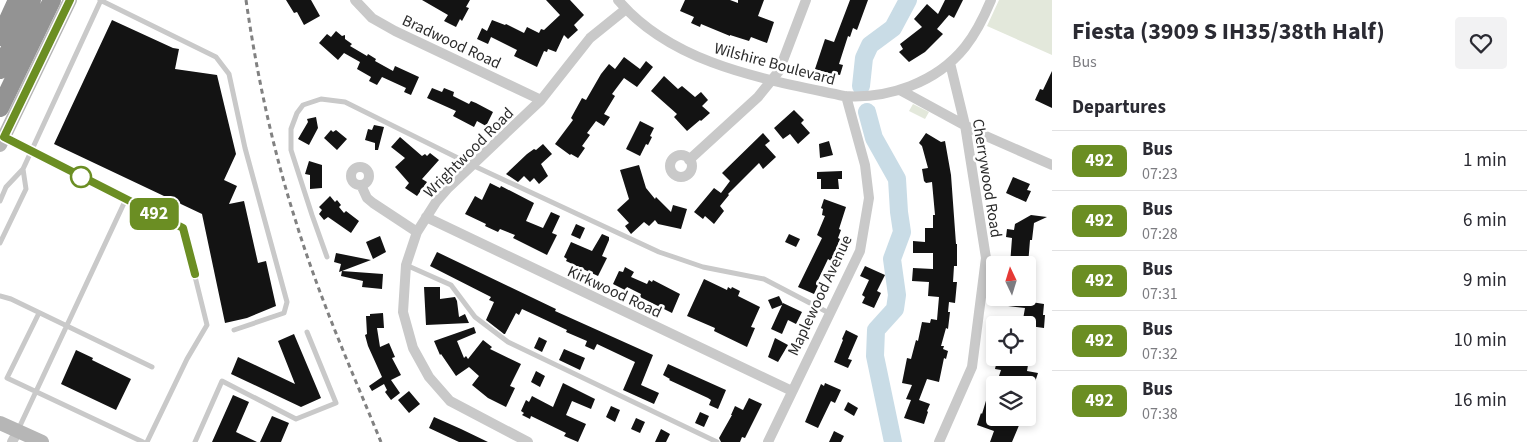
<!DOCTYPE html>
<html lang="en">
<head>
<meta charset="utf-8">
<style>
	:root { --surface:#fff; --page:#f2f2f3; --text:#2b2b33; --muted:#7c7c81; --line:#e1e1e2 }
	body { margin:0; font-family:"Source Sans 3",sans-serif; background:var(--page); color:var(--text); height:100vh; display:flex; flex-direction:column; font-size:19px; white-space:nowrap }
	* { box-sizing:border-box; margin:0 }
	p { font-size:16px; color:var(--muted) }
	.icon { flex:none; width:28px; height:28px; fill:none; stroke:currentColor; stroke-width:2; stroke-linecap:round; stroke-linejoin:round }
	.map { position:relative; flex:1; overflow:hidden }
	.drawer { display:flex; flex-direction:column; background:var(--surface); width:475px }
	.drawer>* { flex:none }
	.badge { padding:0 10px; border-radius:8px; font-size:18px; line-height:32px }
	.needle { width:32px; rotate:356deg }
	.controls { position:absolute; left:986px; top:256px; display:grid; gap:10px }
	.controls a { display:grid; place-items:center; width:50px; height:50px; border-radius:5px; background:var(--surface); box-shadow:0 2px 8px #0003; font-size:25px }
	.map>.badge { position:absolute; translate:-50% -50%; box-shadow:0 0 0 2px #fff }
	h2 { padding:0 20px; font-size:19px; line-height:45px }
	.round { display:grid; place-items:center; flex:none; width:52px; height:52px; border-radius:5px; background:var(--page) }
	.summary { display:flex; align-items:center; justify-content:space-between; height:85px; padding:0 20px }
	h1 { font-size:24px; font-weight:700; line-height:38px }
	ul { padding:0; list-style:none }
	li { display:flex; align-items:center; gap:15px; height:60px; padding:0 20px; border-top:1px solid var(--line) }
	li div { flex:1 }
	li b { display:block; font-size:19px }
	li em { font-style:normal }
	li .badge { min-width:55px; font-weight:700; text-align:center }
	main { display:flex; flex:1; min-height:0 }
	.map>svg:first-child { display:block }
	.green { fill:#e3e8db }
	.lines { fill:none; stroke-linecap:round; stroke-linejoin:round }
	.river { stroke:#c9dce6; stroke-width:18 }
	.building { fill:#131313 }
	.lane { stroke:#c9c9c9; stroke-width:5 }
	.street { stroke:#c9c9c9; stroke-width:10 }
	.secondary { stroke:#b6b6b6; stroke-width:14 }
	.highway { stroke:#939393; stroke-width:18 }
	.rail { stroke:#818181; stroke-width:3; stroke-dasharray:5 4; stroke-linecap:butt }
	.line-casing { stroke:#fff; stroke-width:11 }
	.line { stroke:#6b8e23; stroke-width:8 }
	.stop-dot { fill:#fff; stroke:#6b8e23; stroke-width:2.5 }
	.labels { text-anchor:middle; stroke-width:5; stroke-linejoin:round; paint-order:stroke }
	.street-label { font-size:16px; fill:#2c2c2c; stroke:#fff }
</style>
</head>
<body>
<main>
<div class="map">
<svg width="1052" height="442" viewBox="0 0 1052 442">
	<rect width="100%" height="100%" fill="#fff"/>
	<!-- green -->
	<path class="green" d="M999 0H1052V55L987 26Z
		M913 104 929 112 925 119 909 111Z"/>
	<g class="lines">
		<!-- river -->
		<path class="river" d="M861 86 864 58 870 45 893 28 908 0
			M867 112 874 138 897 179 899 212 902 232 892 259 897 295 895 309 876 330 875 356 893 442"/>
	</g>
	<!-- building -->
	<path class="building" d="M286 0H311L320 16 304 25 297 12 294 13Z
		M422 0H470L466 7 469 8 462 21 460 19 456 27 444 21 448 15Z
		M546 0H570L584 15 574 25 578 30 568 39 564 35 556 52 548 49 547 52 544 51 537 67 514 56 517 50 491 37 488 44 477 39 482 28 487 31 492 20 505 25 506 24 524 33 527 27 539 33 541 29 544 30 560 15Z
		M685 0H730L738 3V0H764L758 16 774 22 767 43 751 37 749 41 730 35V36L701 24 700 27 691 23 694 17 680 11Z
		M850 0H868L857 30 853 28 850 37 848 36 839 64 843 65 840 75 836 74 835 75 815 69 825 39 834 42Z
		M945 0H963L954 18 949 15 937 29 943 34 925 52 909 62 899 52 903 49 900 44 922 27 914 19 927 4 938 14Z
		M112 20 173 48 179 49 175 69 217 75 236 154 224 180 237 186 229 204 244 201 258 263 266 261 276 306 247 318 225 323 202 214 54 144Z
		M336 31 342 36 345 35V39L352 44 350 46 367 56 368 54 376 59 375 61 393 71 395 66 419 77 411 95 404 92 406 88 382 77 377 85 369 81 371 77 357 69 360 62 344 53 338 60 319 43 327 34 331 37Z
		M624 57 640 69 646 61 653 67 637 87 624 78 612 94 615 96 604 114 610 117 604 126 596 121 587 133 590 135 582 146 585 148 578 158 571 154 570 155 555 144 573 120 571 118 582 98 586 100 601 74 609 64 615 69Z
		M1052 71V108L1035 100 1040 89 1043 90Z
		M664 76 678 89 682 86 695 97 701 92 708 100 702 106 710 113 701 121 700 120 687 131 674 117 677 114 651 91Z
		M432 88 442 92 444 88 454 92 453 96 469 104 471 101 476 103 493 112 486 126 477 121 474 127 453 116 456 111 427 98Z
		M794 110 804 120 801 123 810 133 798 144 790 134 783 139 774 128Z
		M316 117 318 128 309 145 298 139 308 122 307 119Z
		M640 121 654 128 650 136 652 137 648 145 646 144 640 156 626 149Z
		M374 125 384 127 378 150H375V143L365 140 368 129 372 130Z
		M331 130 333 132 336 130 347 139 337 150 324 138Z
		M763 133 770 141 765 145 776 157 763 169 759 163 728 194 729 195 720 206 724 211 714 224 705 216 703 219 694 212 714 188 721 193 730 181 722 173Z
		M926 133 941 142 945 141 951 175 956 244H957V266H954L953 282H957L955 303 949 302 948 312H950L948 329 946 328 941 346H944L943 349 948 351 946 359 944 358 939 382 927 379 919 400 930 404 927 411 928 412 924 424 904 418 911 400 906 399 912 385 902 383 907 358 911 359 916 340 918 341 922 322 930 323 931 319 937 320 939 297 928 296 929 282 912 281 913 268 933 269V253H913V241L925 242V228H933V215H935L932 182 926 183 924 181 922 169 928 168 922 146 919 143Z
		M400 137 422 156 425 154 427 156 430 153 439 160 422 179 427 182 417 196 405 188 409 183 395 167 405 158 391 147Z
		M829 141 833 155 820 158 819 144Z
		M543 144 552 154 541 164 548 176 539 184 534 178 530 182 524 176 518 182 506 174 527 154 534 149 536 150Z
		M309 161 322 165V188L310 189V175L305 174Z
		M639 165 646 188 655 199 656 197 671 212 673 205 687 209 681 229 658 224 655 220 649 226 644 222 631 234 625 226 629 223 617 210 629 199 620 170Z
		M842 171V179H838L839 189H821V179H817V172Z
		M1013 177 1030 184 1027 190 1031 191 1026 202 1006 193Z
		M490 183 500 188 501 186 534 203 526 221 543 228 551 212 560 216 552 233 557 235 547 255 513 238 515 235 500 229 498 232 485 226 486 224 465 214 475 196 482 200Z
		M330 196 335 202 337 200 341 205 339 207 344 213 346 211 359 221 351 233 328 217 324 220 319 214 322 210 319 207Z
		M824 199 846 207 839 229 841 230 838 238 840 239 831 261 828 259 818 280 820 281 814 294 798 287 822 238 817 235 825 216 822 215 823 209 821 208Z
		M1031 215 1047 217 1034 223 1032 240H1030L1028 265H1010L1012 238 1006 237 1007 229 1014 230 1015 224Z
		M576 224 585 228 580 239 571 235Z
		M602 234 609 237V240L602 256 607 258 598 276 566 261 567 259 564 257 571 242 592 251Z
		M789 234 800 239 796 247 785 242Z
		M380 236 386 252 373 259 366 242Z
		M437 252 556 309 555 311 653 355 641 385 659 393 654 404 623 390 635 362 597 344 594 350 585 346 587 341 566 332 567 330 550 322 522 309 519 315 516 313 505 334H504L486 320 494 302 489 300 491 297 430 266Z
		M336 253 371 260 342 271 383 274 382 289 362 287 363 281 341 276 342 271 339 272 341 264 334 262Z
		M865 266 885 275 877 291 881 293 874 308 862 303 865 297 862 295 869 280 860 276Z
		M625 267 634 272 631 277 647 284 649 280 652 282 653 280 680 294 672 313 640 297 641 294 627 287 625 290 613 284 619 271 623 272Z
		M704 279 727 290 728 287 731 289 732 287 740 291 738 296 760 307 751 327 755 328 747 347 714 331 715 328 687 316Z
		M424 287H440V299L455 297 457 301 459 317 465 314 469 323 426 325Z
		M779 296 783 304V303L802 312 796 324 788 320 782 334 771 329 782 305 772 309 768 300Z
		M1008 298H1031V302L1044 304 1043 315H1045L1044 328 1022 325 1025 308 1008 306Z
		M383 313 384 328H377L380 347 389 343 395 357 392 358 401 375 391 380 400 393 391 400 385 392 387 390 384 384 372 391 369 386 382 377 368 346 365 335 367 334 366 316H370V314Z
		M474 327 476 333 457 341 464 358 466 356 468 359 483 340 492 347 490 349 521 364 510 386 515 388 506 407 488 398 472 385 479 376 469 367 456 376 441 354 440 355 434 341Z
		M846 330 858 336 848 359 852 360 848 368 834 362 843 340 842 339Z
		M294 334 321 398 301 407 231 374 238 357 295 384 278 341Z
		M539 337 547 341 542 352 534 348Z
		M775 338 788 345 778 362 768 357Z
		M564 349 585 358 580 370 559 360Z
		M76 350 93 358 92 360 131 379 116 410 61 384Z
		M999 358H1019L1018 363 1028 365 1027 371 1038 373 1034 385H996L1001 370 995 369 997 360H999Z
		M668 364 726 390 718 409 709 405 711 400 708 398 669 380 670 379 663 375Z
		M536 371 545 376 540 387 531 382Z
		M563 383 595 399 591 409 572 401 566 415 586 424 578 442 564 436 566 433 531 416 530 419 522 415 524 413 521 411 526 400 529 402 532 396 553 407Z
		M825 383 841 390 835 403 831 401 818 428 805 422 821 384 824 386Z
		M409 391 420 404 409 413 398 400Z
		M988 394 995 396V418H1006L1020 423 1012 442H990L994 431 977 425 981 413 982 414Z
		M233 395 249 402 236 432 257 442H212Z
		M749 398 762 404 745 438 742 437 740 442H721L719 438 732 415H731L735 406 743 410Z
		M848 402 858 408 854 416 844 410Z
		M611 406 620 410 615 422 606 417Z
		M700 412 709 416 704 427 695 423Z
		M272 416 289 423 281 442H260Z
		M434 417 461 429 488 442H459L429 428Z
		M636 418 645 422 640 433 631 429Z
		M661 429 670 434 666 442H655Z
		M834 431 844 436 841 442H829Z"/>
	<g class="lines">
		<!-- lane -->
		<path class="lane" d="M100 0 216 57 229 74 245 148 287 302 284 313 234 330
			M4 137 183 228 207 325 187 359 147 442
			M0 201 6 187 23 169 101 0
			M0 243 26 189 23 169
			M327 257 312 215 291 150V129L297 113 303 105 321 99 345 102 472 165 659 252 703 267 764 279 829 313
			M406 265 451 285 475 317 508 342 717 442
			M0 296 11 299 152 367
			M39 313 7 378 143 442
			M18 430 126 199
			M195 442 222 381 296 419 336 403 307 332"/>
		<!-- street -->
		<path class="street" d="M355 0 372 18 395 31 541 100
			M618 0C673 65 765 79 844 96 888 99 936 83 965 47 976 33 984 17 991 0
			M900 90 979 133 1052 165
			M670 166a11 11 0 1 1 22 0a11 11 0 1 1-22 0Z
			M689 160 758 97 779 71 806 0
			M351 176a9 9 0 1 1 18 0a9 9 0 1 1-18 0Z
			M361 185 367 198 373 203 417 232
			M426 217 792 391
			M12 442 18 431
			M528 442 450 401 429 377 413 348 403 312 406 265 417 232 436 202 448 188 541 100 590 38 626 9
			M768 442 860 251 869 198 865 165 846 96
			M939 442 972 367 986 258 965 125 950 63"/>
		<!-- secondary -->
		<path class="secondary" d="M0 145 70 0
			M0 423 42 442"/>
		<!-- highway -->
		<path class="highway" d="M0 37 17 0
			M0 70 32 0
			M0 108 52 0"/>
		<!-- rail -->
		<path class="rail" d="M246 0C257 76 273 150 296 222 319 297 351 369 381 442"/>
	</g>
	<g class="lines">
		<!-- line casing -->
		<g class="line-casing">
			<path id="line" d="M70 0 4 137 183 228 195 274"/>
		</g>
		<!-- line -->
		<use href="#line" class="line"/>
	</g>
	<!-- markers -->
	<circle class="stop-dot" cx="81" cy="177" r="10"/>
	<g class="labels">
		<!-- street labels -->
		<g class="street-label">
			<text transform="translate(452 41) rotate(25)" y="6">Bradwood Road</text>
			<text transform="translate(775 63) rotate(15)" y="6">Wilshire Boulevard</text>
			<text transform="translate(468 152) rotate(-45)" y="6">Wrightwood Road</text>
			<text transform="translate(988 178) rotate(81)" y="6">Cherrywood Road</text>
			<text transform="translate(615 291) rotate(25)" y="6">Kirkwood Road</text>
			<text transform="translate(819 295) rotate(-65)" y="6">Maplewood Avenue</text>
		</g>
	</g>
</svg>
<div class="controls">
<a><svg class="needle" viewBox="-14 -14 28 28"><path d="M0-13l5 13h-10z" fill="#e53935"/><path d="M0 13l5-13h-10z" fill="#7c7c81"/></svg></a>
<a><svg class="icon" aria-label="locate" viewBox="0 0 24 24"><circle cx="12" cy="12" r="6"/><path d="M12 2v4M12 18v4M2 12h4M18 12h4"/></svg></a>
<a><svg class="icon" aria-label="layers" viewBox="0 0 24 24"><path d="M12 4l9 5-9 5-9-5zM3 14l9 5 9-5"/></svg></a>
</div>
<b class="badge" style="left:154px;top:214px;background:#6b8e23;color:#fff">492</b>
</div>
<section class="drawer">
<div class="summary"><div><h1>Fiesta (3909 S IH35/38th Half)</h1><p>Bus</p></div><a class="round"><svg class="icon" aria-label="heart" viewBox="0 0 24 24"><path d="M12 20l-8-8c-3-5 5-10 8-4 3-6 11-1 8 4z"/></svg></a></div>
<h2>Departures</h2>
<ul>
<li><span class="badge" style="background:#6b8e23;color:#fff">492</span><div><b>Bus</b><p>07:23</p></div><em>1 min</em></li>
<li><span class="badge" style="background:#6b8e23;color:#fff">492</span><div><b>Bus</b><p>07:28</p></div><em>6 min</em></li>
<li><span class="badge" style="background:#6b8e23;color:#fff">492</span><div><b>Bus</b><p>07:31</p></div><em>9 min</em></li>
<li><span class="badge" style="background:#6b8e23;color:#fff">492</span><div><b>Bus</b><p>07:32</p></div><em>10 min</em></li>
<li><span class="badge" style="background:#6b8e23;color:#fff">492</span><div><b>Bus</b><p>07:38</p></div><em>16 min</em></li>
</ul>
</section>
</main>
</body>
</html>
